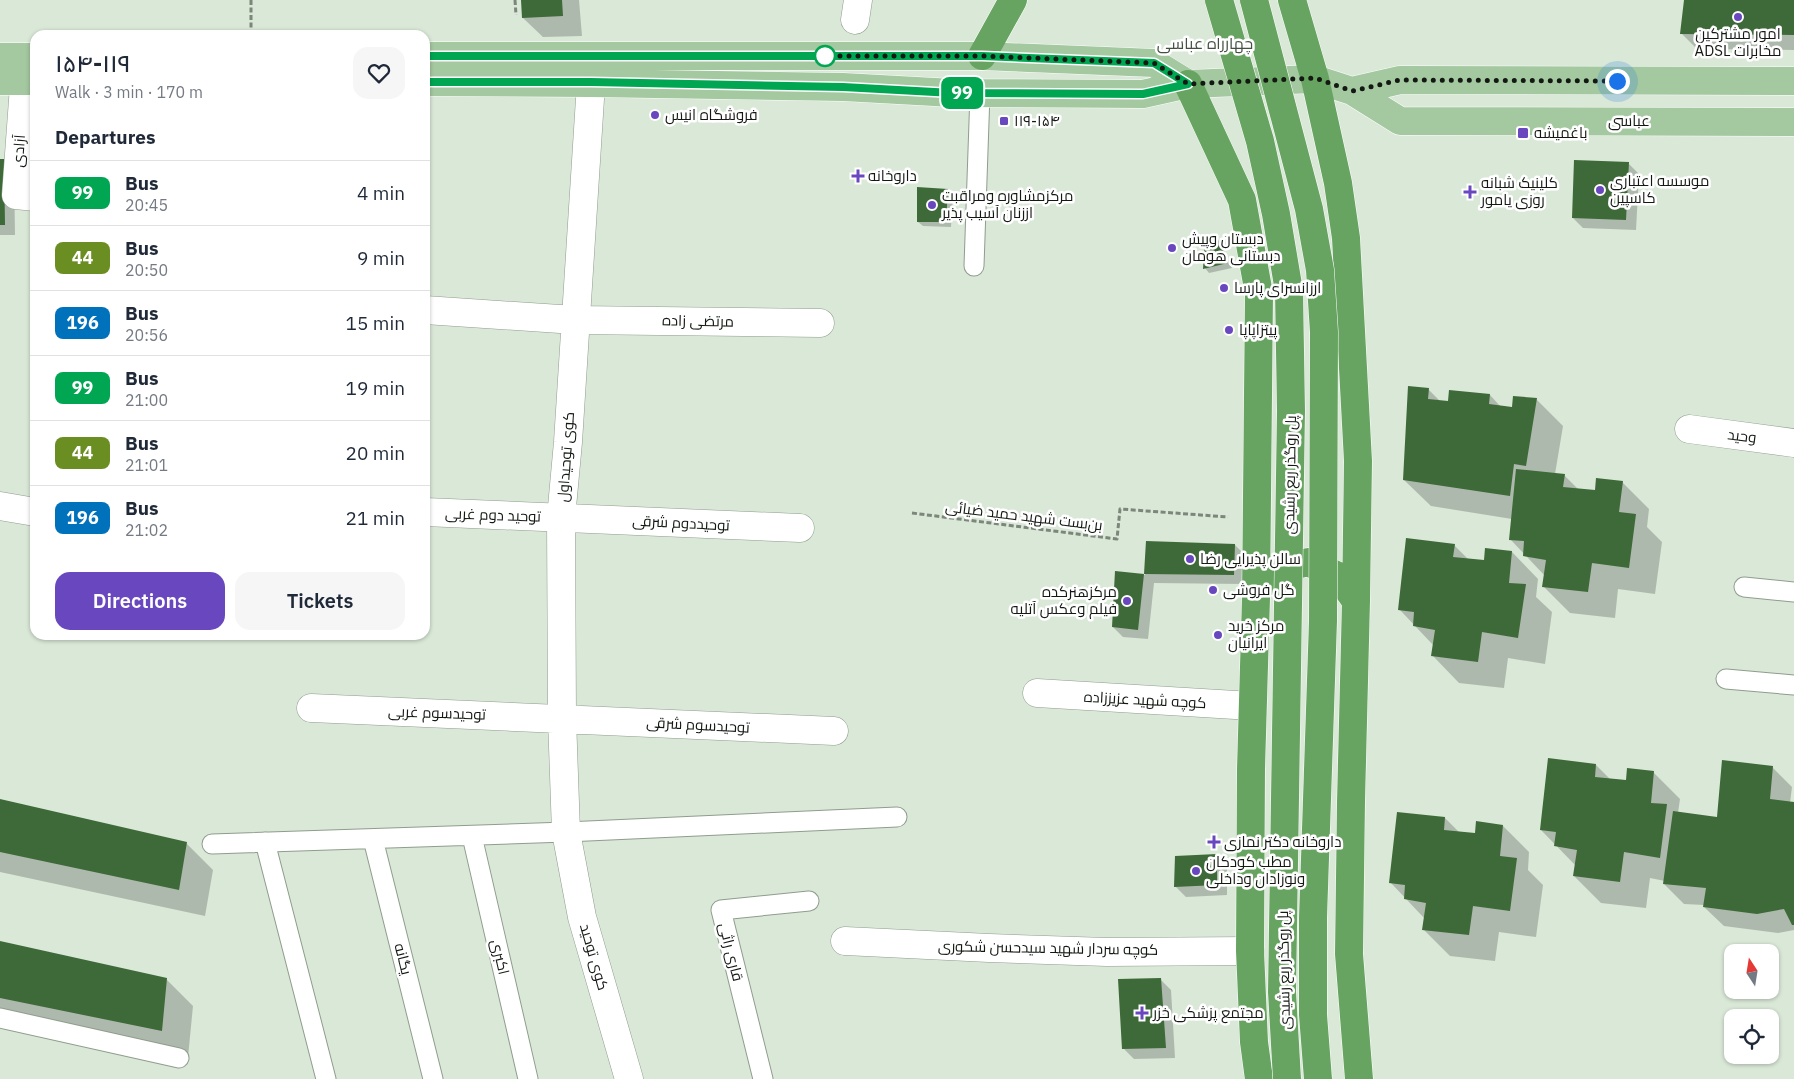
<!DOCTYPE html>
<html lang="en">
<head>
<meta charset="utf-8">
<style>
	:root { --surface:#fff; --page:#f6f6f7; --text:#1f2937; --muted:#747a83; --line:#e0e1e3; --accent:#6947bf }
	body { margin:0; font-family:"IBM Plex Sans",Cairo,sans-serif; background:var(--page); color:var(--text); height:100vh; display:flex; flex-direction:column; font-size:19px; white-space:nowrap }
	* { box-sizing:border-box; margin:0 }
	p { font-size:16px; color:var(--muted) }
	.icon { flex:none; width:28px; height:28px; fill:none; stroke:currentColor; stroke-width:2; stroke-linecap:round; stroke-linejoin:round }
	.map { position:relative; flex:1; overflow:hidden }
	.drawer { position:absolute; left:30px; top:30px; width:400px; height:610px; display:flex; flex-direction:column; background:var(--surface); border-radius:15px; box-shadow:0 1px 4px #0004 }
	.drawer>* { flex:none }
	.badge { padding:0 10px; border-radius:8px; font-size:18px; line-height:32px }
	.needle { width:32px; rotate:348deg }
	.fabs { position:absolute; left:1724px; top:944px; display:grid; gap:10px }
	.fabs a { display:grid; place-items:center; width:55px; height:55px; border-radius:10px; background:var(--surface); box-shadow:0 1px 4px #0004; font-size:25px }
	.you { position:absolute; width:25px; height:25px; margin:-12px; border:4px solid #fff; border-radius:50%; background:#1a73e8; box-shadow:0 0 0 8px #1a73e833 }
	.map>.badge { position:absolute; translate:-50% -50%; box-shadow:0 0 0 2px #fff }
	h2 { padding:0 25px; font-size:19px; line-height:45px }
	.round { display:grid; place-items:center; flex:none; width:52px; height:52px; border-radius:15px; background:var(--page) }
	.overview { display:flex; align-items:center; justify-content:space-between; height:85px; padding:0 25px }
	h1 { font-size:24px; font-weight:600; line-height:38px }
	.primary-button { display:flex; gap:10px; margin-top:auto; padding:10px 25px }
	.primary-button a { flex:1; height:58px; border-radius:15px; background:var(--accent); color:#fff; font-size:20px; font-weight:600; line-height:58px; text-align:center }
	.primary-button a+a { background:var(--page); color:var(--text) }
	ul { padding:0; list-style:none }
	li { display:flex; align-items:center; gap:15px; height:65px; padding:0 25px; border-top:1px solid var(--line) }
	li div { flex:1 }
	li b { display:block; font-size:19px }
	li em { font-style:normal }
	li .badge { min-width:55px; font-weight:700; text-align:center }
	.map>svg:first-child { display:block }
	.shadow { fill:#0003 }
	.building { fill:#3e6938 }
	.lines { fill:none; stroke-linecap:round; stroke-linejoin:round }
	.lane-casing { stroke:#8f9d8c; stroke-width:21 }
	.street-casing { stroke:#8f9d8c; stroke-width:29 }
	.primary-casing { stroke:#fff; stroke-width:29 }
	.highway-casing { stroke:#fff; stroke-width:29 }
	.path { stroke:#7c867b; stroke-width:3; stroke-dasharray:5 2.5; stroke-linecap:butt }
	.lane { stroke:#fff; stroke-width:19 }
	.street { stroke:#fff; stroke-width:28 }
	.primary { stroke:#a4c8a0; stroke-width:28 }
	.highway { stroke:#68a461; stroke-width:28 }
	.highway-bridge-casing { stroke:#fff; stroke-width:29; stroke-linecap:butt }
	.highway-bridge { stroke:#68a461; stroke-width:28 }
	.line-casing { stroke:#fff; stroke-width:11 }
	.line { stroke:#00a651; stroke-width:8 }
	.walk { stroke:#131812; stroke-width:5; stroke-dasharray:0 9 }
	.poi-dot { fill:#6947bf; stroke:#fff; stroke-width:2 }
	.stop-dot { fill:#fff; stroke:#00a651; stroke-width:2.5 }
	.labels { text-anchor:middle; stroke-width:5; stroke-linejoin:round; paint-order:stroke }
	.poi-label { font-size:15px; fill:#131812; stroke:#fff; text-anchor:start }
	.street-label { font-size:15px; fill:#131812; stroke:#fff }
	.neighbourhood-label { font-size:16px; fill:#445142; stroke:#fff }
</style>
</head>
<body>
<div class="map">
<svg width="1794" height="1079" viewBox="0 0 1794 1079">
	<rect width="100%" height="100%" fill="#d9e8d7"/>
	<!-- shadow -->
	<path class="shadow" d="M522 0H579L582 36 543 37 523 18Z
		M1685 0H1794V50L1697 49 1681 33Z
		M0 161H4L14 171 15 235H0Z
		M1628 163 1639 174 1636 230 1583 228 1573 218Z
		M948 190 953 195 951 227 923 226 918 222Z
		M1216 236 1220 241 1232 268 1209 273 1205 268Z
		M1428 389 1440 401 1450 402 1490 395 1501 407 1514 408 1536 399 1563 426 1555 474 1564 475 1579 490 1596 491 1622 482 1649 509 1647 527 1662 542 1655 594 1618 589 1615 618 1570 613 1543 586 1545 576 1510 539 1512 519 1431 506 1404 480Z
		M1147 543 1235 545 1245 555 1243 584 1154 583 1148 639 1123 637 1113 627 1116 572 1145 575Z
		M1454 545 1468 559 1485 561 1512 552 1538 579 1536 597 1552 612 1545 664 1508 658 1504 688 1459 683 1433 656 1434 646 1400 610Z
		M1596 765 1610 779 1627 781 1653 772 1680 799 1678 813 1718 819 1772 767 1792 787 1790 803 1794 804V930L1778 933 1724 926 1704 907V905L1684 904 1664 884 1665 881 1650 878 1646 908 1601 903 1574 876 1576 866 1541 830Z
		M0 801 186 843 213 870 205 916 0 872Z
		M1398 813 1445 818 1460 833 1476 835 1503 826 1529 852 1528 870 1543 885 1536 937 1499 932 1495 961 1450 956 1424 930 1425 919 1391 883Z
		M1216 855 1227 866V895L1186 897 1175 886Z
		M0 942 166 979 193 1006 188 1057 0 1018Z
		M1161 980 1171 990 1175 1058 1134 1059 1124 1049Z"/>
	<!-- building -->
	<path class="building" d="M521 0H562L563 16 522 18Z
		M1684 0H1794V35L1680 34Z
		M0 159H4L5 225H0Z
		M1574 160 1629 162 1626 220 1572 218Z
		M917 187 948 189 946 222H917Z
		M1216 235 1228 263 1203 269 1205 239Z
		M1408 386 1429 388 1428 399 1448 401 1449 390 1490 394 1489 404 1512 407 1513 396 1537 398 1526 466 1514 464 1510 496 1403 480Z
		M1516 469 1565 474 1563 487 1595 490 1596 478 1623 481 1619 512 1636 514 1629 568 1592 563 1588 592 1542 587 1546 560 1523 556 1524 541 1509 540Z
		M1406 538 1455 544 1453 557 1484 560 1485 548 1512 551 1509 583 1526 584 1518 638 1482 632 1478 662 1431 656 1435 630 1413 626 1414 612 1398 610Z
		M1146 541 1235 544 1234 575 1144 574Z
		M1115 571 1144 574 1138 630 1112 627Z
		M1548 758 1596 764 1595 777 1626 780 1627 768 1654 771 1651 803 1667 804 1660 858 1624 852 1620 882 1573 876 1577 850 1554 846 1556 832 1540 830Z
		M1722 760 1773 766 1770 799 1794 802V925H1792L1784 909 1757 914 1703 907 1706 888 1663 884 1673 811 1717 817Z
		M0 799 187 842 179 890 0 852Z
		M1397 812 1445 817 1444 830 1475 833 1476 821 1503 825 1500 856 1517 858 1510 911 1473 906 1469 935 1422 930 1426 903 1404 899 1405 885 1389 883Z
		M1217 854V885L1174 887 1175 856Z
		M0 941 167 978 162 1031 0 998Z
		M1161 978 1166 1048 1122 1049 1118 979Z"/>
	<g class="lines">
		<!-- lane casing -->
		<g class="lane-casing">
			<path id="lane" d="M974 266 980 93
				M1744 587 1794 592
				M1726 679 1794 685
				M472 836 528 1079
				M373 839 433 1079
				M265 842 326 1079
				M212 844 566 832 897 817
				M0 1018 179 1058
				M763 1079 721 910 809 901"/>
		</g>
		<!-- street casing -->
		<g class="street-casing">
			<path id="street" d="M855 20 858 0
				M26 59 16 195 35 197
				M591 83 568 442 561 518 562 718 566 832 582 917 629 1079
				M425 310 575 320 820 323
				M1689 429 1794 443
				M0 506 35 512
				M425 512 800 528
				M1037 693 1252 706
				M311 708 834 731
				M845 941 989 948 1107 952 1250 951"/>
		</g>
		<!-- primary casing -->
		<g class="primary-casing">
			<path id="primary" d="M425 56H982L1154 63 1188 84
				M0 57H35
				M0 81H35
				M425 82 591 83 843 87 953 93 1143 94 1188 84 1315 79 1352 91 1400 121 1794 122
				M1352 91 1400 80 1794 81"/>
		</g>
		<!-- highway casing -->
		<g class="highway-casing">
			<path id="highway" d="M1292 0 1315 79 1338 183 1346 238 1358 461 1356 601 1351 802 1349 954 1359 1079
				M982 56 1013 0
				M1188 84 1242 200 1259 294 1256 598 1251 769 1250 951 1254 1042 1259 1079
				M1271 581 1281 569 1308 562 1338 576 1356 601"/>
		</g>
		<!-- path -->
		<path class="path" d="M251 0V35
			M515 0 516 15
			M912 513 1117 539 1120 509 1228 517"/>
		<!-- lane -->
		<use href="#lane" class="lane"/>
		<!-- street -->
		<use href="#street" class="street"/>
		<!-- primary -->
		<use href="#primary" class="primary"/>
		<!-- highway -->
		<use href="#highway" class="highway"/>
		<!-- highway-bridge casing -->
		<g class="highway-bridge-casing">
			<path id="highway-bridge" d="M1219 0 1260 141 1276 214 1289 291 1291 411 1282 992 1287 1079
				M1254 0 1309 209 1320 270 1324 332 1323 621 1313 918V1015L1318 1079"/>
		</g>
		<!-- highway-bridge -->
		<use href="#highway-bridge" class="highway-bridge"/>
	</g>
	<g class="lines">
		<!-- line casing -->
		<g class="line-casing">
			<path id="line" d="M425 56H982L1154 63 1188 84 1143 94 953 93 843 87 591 82H425"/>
		</g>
		<!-- line -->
		<use href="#line" class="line"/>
		<!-- walk -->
		<path class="walk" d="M825 56H819H982L1154 63 1188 84 1315 78 1352 91 1400 80 1617 81"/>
	</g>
	<!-- markers -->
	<g class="poi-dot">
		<circle cx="1738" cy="17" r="5"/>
		<circle cx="655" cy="115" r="5"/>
		<rect x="999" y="116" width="10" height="10" rx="2.5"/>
		<rect x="1517" y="127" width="12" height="12" rx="2.5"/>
		<path d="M855.5 168.5h5v5h5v5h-5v5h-5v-5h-5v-5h5z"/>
		<circle cx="1600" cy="190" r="5"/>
		<path d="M1467.5 184.5h5v5h5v5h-5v5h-5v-5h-5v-5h5z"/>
		<circle cx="932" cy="205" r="5"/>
		<circle cx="1172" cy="248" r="5"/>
		<circle cx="1224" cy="288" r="5"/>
		<circle cx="1229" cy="330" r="5"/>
		<circle cx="1190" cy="559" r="5"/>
		<circle cx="1213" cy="590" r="5"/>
		<circle cx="1127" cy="601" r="5"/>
		<circle cx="1218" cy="635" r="5"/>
		<path d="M1211.5 834.5h5v5h5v5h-5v5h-5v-5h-5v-5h5z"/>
		<circle cx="1196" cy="871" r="5"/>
		<path d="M1139.5 1005.5h5v5h5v5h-5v5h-5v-5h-5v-5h5z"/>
	</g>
	<circle class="stop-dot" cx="825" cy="56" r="10"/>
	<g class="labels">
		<!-- poi labels -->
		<g class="poi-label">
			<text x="1738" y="39" text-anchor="middle">امور مشترکین<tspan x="1738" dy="17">ADSL مخابرات</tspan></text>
			<text x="665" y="120">فروشگاه انیس</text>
			<text x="1014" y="126">۱۱۹-۱۵۴</text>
			<text x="1534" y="138">باغمیشه</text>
			<text x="868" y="181">داروخانه</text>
			<text x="1610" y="186">موسسه اعتباری<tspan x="1610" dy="17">کاسپین</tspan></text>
			<text x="1481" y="188">کلینیک شبانه<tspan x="1481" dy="17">روزی یامور</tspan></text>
			<text x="942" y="201">مرکزمشاوره ومراقبت<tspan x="942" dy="17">اززنان آسیب پذیر</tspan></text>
			<text x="1182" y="244">دبستان وپیش<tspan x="1182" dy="17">دبستانی هومان</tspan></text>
			<text x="1234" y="293">ارزانسرای پارسا</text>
			<text x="1239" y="335">پیتزاپاپا</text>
			<text x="1200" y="564">سالن پذیرایی رضا</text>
			<text x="1223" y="595">گل فروشی</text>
			<text x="1117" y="597" text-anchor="end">مرکزهنرکده<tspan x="1117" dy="17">فیلم وعکس آتلیه</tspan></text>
			<text x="1228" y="631">مرکز خرید<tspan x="1228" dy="17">ایرانیان</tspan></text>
			<text x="1224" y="847">داروخانه دکتر نمازی</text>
			<text x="1206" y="867">مطب کودکان<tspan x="1206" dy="17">ونوزادان وداخلی</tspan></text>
			<text x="1153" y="1018">مجتمع پزشکی خزر</text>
		</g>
		<!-- street labels -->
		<g class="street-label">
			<text x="1629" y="126">عباسى</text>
			<text transform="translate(19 151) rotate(-86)" y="5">آزادی</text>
			<text transform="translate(698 321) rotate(1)" y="5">مرتضی زاده</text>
			<text transform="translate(1742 436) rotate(7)" y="5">وحید</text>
			<text transform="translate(566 457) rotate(-86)" y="5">کوی توحیداول</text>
			<text transform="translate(1290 475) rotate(-89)" y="5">پل روگذر ربع رشیدی</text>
			<text transform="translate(493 515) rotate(2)" y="5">توحید دوم غربی</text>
			<text transform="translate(1024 516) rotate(7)" y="5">بن‌بست شهید حمید ضیائی</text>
			<text transform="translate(681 523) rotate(3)" y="5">توحیددوم شرقی</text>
			<text transform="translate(1145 700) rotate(3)" y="5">کوچه شهید عزیززاده</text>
			<text transform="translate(437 713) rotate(2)" y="5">توحیدسوم غربی</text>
			<text transform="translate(698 725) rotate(3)" y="5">توحیدسوم شرقی</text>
			<text transform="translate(1048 948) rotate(1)" y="5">کوچه سردار شهید سیدحسن شکوری</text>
			<text transform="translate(731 952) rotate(76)" y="5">قاری راثی</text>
			<text transform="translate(500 957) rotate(77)" y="5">اکبری</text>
			<text transform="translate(594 957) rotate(74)" y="5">کوی توحید</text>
			<text transform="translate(403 959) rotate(76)" y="5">یگانه</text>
			<text transform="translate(1284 970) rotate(-91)" y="5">پل روگذر ربع رشیدی</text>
		</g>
		<!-- neighbourhood labels -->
		<g class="neighbourhood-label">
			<text x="1205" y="49">چهارراه عباسی</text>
		</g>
	</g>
</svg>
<div class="fabs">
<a><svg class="needle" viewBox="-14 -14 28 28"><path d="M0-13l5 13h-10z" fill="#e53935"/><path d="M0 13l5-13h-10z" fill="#747a83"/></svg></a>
<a><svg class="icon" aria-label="locate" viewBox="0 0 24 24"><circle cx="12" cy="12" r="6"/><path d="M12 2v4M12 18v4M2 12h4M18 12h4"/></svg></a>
</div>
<div class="you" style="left:1617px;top:81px"></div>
<b class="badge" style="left:962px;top:93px;background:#00a651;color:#fff">99</b>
<section class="drawer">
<div class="overview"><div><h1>۱۵۴-۱۱۹</h1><p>Walk · 3 min · 170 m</p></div><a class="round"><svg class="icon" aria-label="heart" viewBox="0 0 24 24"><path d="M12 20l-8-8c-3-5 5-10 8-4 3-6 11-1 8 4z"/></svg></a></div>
<h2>Departures</h2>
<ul>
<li><span class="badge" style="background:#00a651;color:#fff">99</span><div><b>Bus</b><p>20:45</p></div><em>4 min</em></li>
<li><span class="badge" style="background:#6b8e23;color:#fff">44</span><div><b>Bus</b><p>20:50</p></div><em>9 min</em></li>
<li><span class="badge" style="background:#0072bc;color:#fff">196</span><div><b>Bus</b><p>20:56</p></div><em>15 min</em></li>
<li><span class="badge" style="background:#00a651;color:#fff">99</span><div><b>Bus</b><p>21:00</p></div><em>19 min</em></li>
<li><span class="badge" style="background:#6b8e23;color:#fff">44</span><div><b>Bus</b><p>21:01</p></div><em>20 min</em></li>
<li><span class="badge" style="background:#0072bc;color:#fff">196</span><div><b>Bus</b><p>21:02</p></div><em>21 min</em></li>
</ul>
<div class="primary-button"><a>Directions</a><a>Tickets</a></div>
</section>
</div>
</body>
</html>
